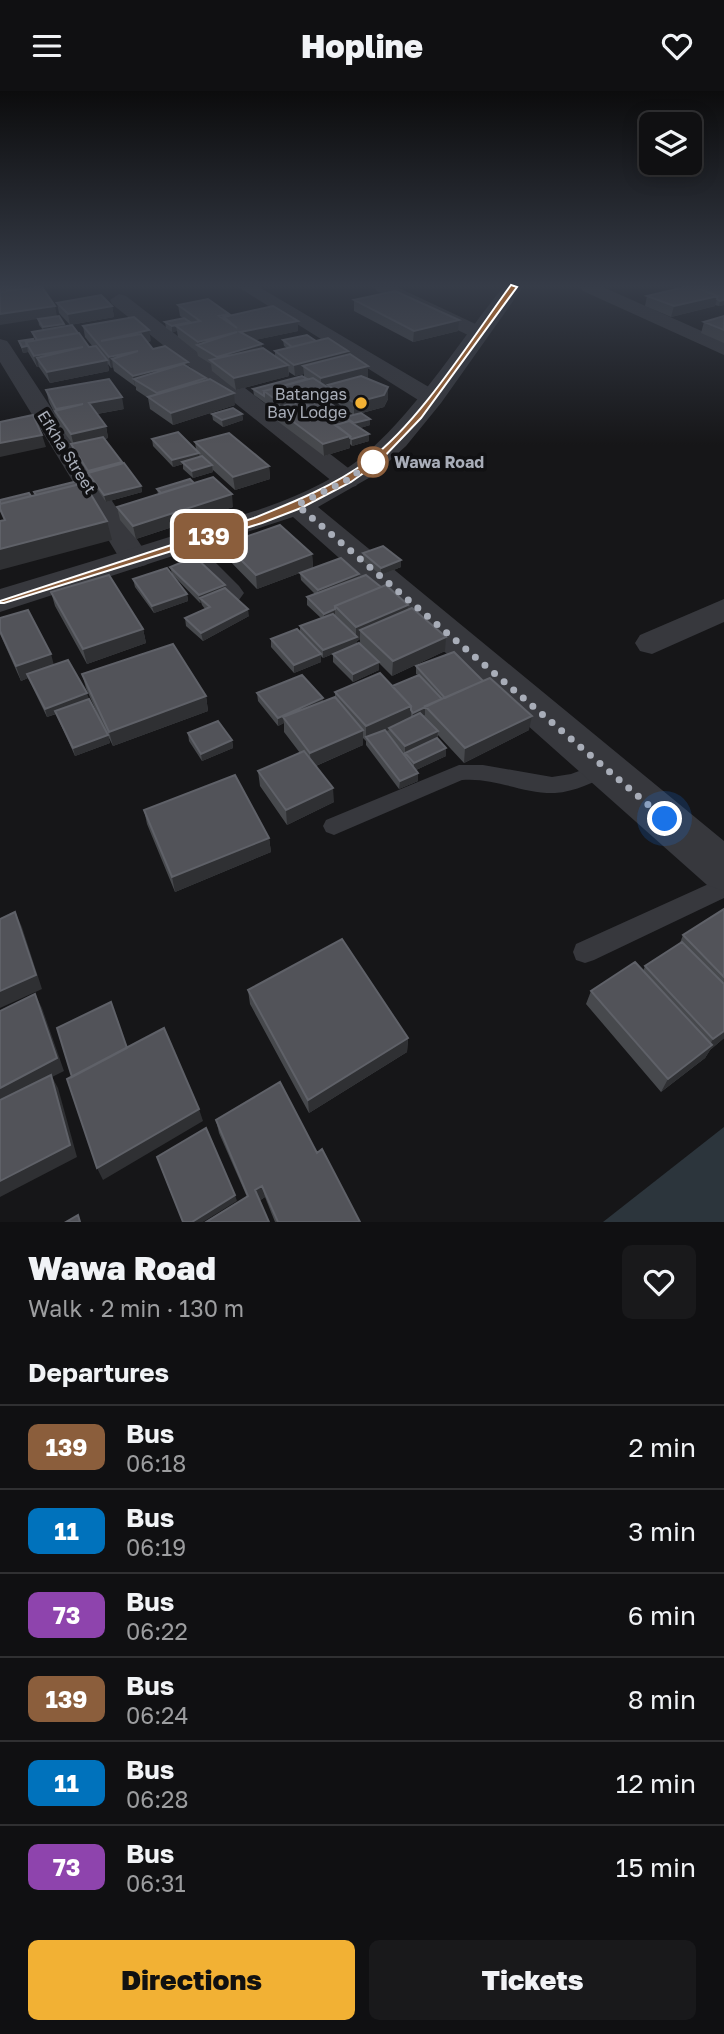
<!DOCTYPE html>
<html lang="en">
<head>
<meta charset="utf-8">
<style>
	:root { --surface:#101012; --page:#19191b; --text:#f1f3f6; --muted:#9c9d9f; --line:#303032; --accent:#f2b134 }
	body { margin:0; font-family:"Golos Text",sans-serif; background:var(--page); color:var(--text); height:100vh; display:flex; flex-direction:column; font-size:26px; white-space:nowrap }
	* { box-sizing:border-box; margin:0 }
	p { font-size:23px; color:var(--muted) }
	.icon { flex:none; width:38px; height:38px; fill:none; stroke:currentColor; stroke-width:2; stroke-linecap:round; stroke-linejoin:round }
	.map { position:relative; height:1131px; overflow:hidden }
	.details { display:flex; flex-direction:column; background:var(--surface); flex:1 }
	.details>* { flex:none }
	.badge { padding:0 14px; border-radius:10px; font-size:24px; line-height:46px }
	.tools { position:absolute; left:639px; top:21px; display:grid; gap:14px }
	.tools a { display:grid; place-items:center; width:63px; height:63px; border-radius:10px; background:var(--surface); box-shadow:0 4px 18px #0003,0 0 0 2px var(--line); font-size:35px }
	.you { position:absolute; width:35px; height:35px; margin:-18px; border:5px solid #fff; border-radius:50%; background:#1a73e8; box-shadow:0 0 0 10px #1a73e833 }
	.map>.badge { position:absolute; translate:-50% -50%; box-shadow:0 0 0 4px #fff }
	h2 { padding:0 28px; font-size:26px; line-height:63px }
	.round { display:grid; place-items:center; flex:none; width:74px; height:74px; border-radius:10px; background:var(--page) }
	.headline { display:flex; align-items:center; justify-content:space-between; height:119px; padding:0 28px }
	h1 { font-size:33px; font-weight:800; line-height:52px }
	.action { display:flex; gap:14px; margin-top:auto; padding:14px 28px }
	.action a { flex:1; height:80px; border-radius:10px; background:var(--accent); color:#111; font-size:28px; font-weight:800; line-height:80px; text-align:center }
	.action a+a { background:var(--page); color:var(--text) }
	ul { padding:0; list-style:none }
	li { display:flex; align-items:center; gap:21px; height:84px; padding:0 28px; border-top:2px solid var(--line) }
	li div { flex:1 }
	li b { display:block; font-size:26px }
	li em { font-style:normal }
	li .badge { min-width:77px; font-weight:700; text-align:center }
	header { display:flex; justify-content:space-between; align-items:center; height:91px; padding:0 28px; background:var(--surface); font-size:32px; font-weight:800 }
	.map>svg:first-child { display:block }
	.water { fill:#2c353c }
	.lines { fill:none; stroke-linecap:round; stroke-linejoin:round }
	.service { fill:#37383d; fill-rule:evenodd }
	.minor { fill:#37383d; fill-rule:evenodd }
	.tertiary { fill:#37383d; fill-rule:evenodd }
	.wall { fill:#47494d; fill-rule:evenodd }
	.shaded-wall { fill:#2f3033 }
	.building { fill:#525359; stroke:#5f6168; stroke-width:2 }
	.line { fill:#8b5e3c; stroke:#fff; stroke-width:2 }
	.walk { stroke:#a8adb8; stroke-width:7; stroke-dasharray:0 12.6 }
	.poi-dot { fill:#f2b134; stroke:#111113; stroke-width:2.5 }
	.stop-dot { fill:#fff; stroke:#8b5e3c; stroke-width:3.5 }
	.labels { text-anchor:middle; stroke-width:7; stroke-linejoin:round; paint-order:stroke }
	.far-poi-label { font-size:16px; fill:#a8adb8; stroke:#111113; text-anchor:end }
	.far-street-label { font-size:16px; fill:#a8adb8; stroke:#111113 }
	.far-stop-label { font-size:16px; font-weight:bold; fill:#a8adb8; stroke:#111113; text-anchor:start }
</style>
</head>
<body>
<header><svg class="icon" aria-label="menu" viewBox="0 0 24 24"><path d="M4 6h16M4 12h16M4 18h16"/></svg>Hopline<svg class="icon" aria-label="heart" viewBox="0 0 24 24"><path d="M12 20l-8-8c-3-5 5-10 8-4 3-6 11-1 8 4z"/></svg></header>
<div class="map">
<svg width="724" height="1131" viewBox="0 0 724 1131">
	<rect width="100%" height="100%" fill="#161618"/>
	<!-- water -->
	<path class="water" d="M724 1036V1131H603Z"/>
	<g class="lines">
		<!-- service -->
		<path class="service" d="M606 670 613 673 616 678 613 683C595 690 575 701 555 702 523 703 494 686 462 689L334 744 326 741 323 735 326 729 459 674H483L552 686 571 683Z
			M724 786V807L594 869 585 872 576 869 573 861 576 853Z"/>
		<!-- minor -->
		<path class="minor" d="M238 196H259L439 302 443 307 439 312H423Z
			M374 196H397L484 237 487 241 484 245H470L377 200Z
			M580 196H603L724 250V264L583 200Z
			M119 203 126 205 356 383 360 389 356 395 347 397 338 395 112 213 110 209Z
			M0 248 7 250 10 254 150 468 146 474 135 477 124 474 120 468 0 271Z
			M181 445 192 448 239 495 244 502 239 509 228 512 217 509 170 460 166 454 170 448Z
			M724 508V531L652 563 640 560 635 552 640 544Z"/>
		<!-- tertiary -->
		<path class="tertiary" d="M503 196H523L441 312 406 355 374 384 318 416 724 750V800L707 794 293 426 0 521V498C60 480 119 462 179 443 242 424 317 406 368 361 421 313 459 251 503 196Z"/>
	</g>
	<!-- wall -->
	<path class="wall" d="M0 196H25V197L57 225 65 235 89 256H93L85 246 83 235 151 250 147 251 153 258 188 271 189 277 206 287V289L235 314 173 334 150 318 148 307 136 299V296L114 280 113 276 111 277 108 273 109 280 50 292 39 276H37L28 261 23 262 19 250H35L32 241 43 239 39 234 38 228 52 226Z
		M673 196H724V214L719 215 715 214V215L671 226 645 215 647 205 677 198Z
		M354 209 458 240 413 251 354 220Z
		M57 212 112 215 114 226 70 234 59 222Z
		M178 214 229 223V225L298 240 255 249 262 257 275 265V260L287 257 284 255 283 249 316 250 348 260V264L368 275V287L388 308 384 316 362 322 370 328V334L360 337 369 343V350L352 355 350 353V357L324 365 276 329V320L254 304 253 298 304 286V283L295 285 289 281V285L236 299 212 280 211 273 198 265 197 261 178 246 177 240 172 241 166 237 165 231 183 227 180 225ZM330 307 354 324 347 326V324L328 311 330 310Z
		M724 225V252L701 242 704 231Z
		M46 299 124 318 97 323 106 335 108 347 105 348 122 373 141 395 142 401 106 411 90 388 89 385 73 359 72 352 58 333 56 325 49 311Z
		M212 323H242L243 329 223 336 213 329Z
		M152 348 196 358 195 351 269 375 270 388 235 399 213 379V381L193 387 183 378V373L173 376 153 355Z
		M194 392 233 416 136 448 120 429 117 416 158 403 157 398Z
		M225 453 312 463 313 477 257 498 226 466Z
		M363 462 401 469V476L381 484 363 470Z
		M170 476 225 497 249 525 203 550 186 535 185 527 205 518 202 514 201 511 200 512 172 483Z
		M300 482 359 486 408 519 445 560 392 585 379 572V579L353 591 333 571V563L360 552V548L357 550V553L323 567 321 565V571L294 582 271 556V548L300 541V535L321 527 307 514V506L315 503 301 489Z
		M133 488 187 503 188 510 154 522 135 496Z
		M51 501 143 538 146 552 87 573 55 515Z
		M0 527 54 574 89 608 104 638 86 597 82 583 206 605 208 620 113 655 108 645 110 652 75 665 56 623 47 626 28 587 21 590 0 543Z
		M416 575 529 639 464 672 438 644 437 647 446 657V665L416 679 418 690 399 698 366 654V650L363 647V654L316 675 334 711 287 734 260 695 258 680 300 662 284 641V632L278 635 258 610 257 602 323 610 335 606V601L392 595 418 584 416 583ZM391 647 405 663V665Z
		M188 642 232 649 233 657 202 670 189 650Z
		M144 719 269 747 271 761 175 801 147 733Z
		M724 818V947L710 959 705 967 661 1001 586 913 591 900 643 880 645 875 680 852 683 844Z
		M248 899 408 947 407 961 309 1022 250 913Z
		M216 1029 317 1062 360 1131H275L265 1106 259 1110 247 1106 219 1042Z"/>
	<!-- shaded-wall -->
	<path class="shaded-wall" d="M718 205 715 215 671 226 674 215Z
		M724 209V214L719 215 720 210Z
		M55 215 57 225 0 234V223Z
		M112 215 114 226 70 234 68 223Z
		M459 229 458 240 413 251 414 240Z
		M298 230V240L241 252 240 241Z
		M190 231 176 235 177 240 172 241V235Z
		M64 233 66 239 45 242 43 236Z
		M149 239 151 250 105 261 101 250Z
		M237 241 198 255V251Z
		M262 253 263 264 218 275 217 266Z
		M27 255 28 261 23 262 22 256Z
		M83 256 37 267 39 276H37L34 265Z
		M138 260 112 268 113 276 111 277 109 266Z
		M348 260 349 271 303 275 304 283 295 285 294 274Z
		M107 269 109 280 50 292 47 281Z
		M188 271 190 282 134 288 135 297 133 285Z
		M288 274 289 285 236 299 234 287Z
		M368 275V287L328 294V297L321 299V287Z
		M206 287 207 299 158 314 157 302Z
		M388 296V308L384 316 354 324V312Z
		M330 298V310L307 316 281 321 280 312Z
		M234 302 235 314 173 334 171 322Z
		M122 306 124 318 91 324 89 312Z
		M242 323 243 329 223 336 222 329Z
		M347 324V328L345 326V331L326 336V330Z
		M370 328V334L354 339V332Z
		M106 335 108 347 74 355 71 343Z
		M369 343V350L352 355V348Z
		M42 344 46 356 0 366V352Z
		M350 345V357L324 365 323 353Z
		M199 362 200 368 182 371 183 373 173 376 172 369Z
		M122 371 124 378 89 382 88 380Z
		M212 374 213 381 193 387 192 380Z
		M269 375 270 388 235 399 233 386Z
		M141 395 142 401 106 411 104 404Z
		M232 403 233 416 136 448 133 435Z
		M107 430 112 449 0 479V458Z
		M312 463 313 477 257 498 256 484Z
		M401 469V476L381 484V477Z
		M359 483V490L318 506V499Z
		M225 494 226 501 200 507 201 511 200 512 199 504Z
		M187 503 188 510 154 522 152 515Z
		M408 514 407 528 360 539V548L357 550V553L323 567V559L356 546V536Z
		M248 518 249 525 203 550 201 542Z
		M335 518V526L324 530V523Z
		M143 538 146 552 87 573 83 558Z
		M446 546 445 560 392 585 393 570Z
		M51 563 55 578 27 583 28 587 21 590 16 575Z
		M321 563V571L294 582V574Z
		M379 571V579L353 591V583Z
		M87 602 90 610 47 626 45 618Z
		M206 605 208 620 113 655 109 641Z
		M323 607V615L283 626 284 632 278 635V627Z
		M411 615V629L389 637V639L368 649 366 646V635Z
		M425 616V624L413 629V622Z
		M532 625 529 639 464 672 465 657Z
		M363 639V654L311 677 310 662Z
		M438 640 437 648 405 663V655Z
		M108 644 110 652 75 665 73 657Z
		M232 649 233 657 202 670 201 663Z
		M446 657V665L414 680V672Z
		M418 682V690L399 698 400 690Z
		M333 697 334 711 287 734 286 719Z
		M269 747 271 761 175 801 172 786Z
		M15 821 22 836 42 898 0 917V900Z
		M35 903 42 917 64 980 52 986 58 997 77 1066 0 1106V997Z
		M724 940V947L710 959 705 967 661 1001 668 988 708 957 713 948Z
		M408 947 407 961 309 1022 308 1009Z
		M199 1018 203 1030 103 1089 97 1077Z
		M262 1095 265 1106 257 1111 255 1099Z
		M235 1104 237 1110 203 1131H192Z"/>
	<!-- building -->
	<path class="building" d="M0 196H20L15 199 0 201Z
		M36 196H42L55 215 0 223V201Z
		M685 196H694L718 205 674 215 647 205Z
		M694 196H724V209L720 210 717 208 718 205 700 198 708 196 698 197Z
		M395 200 459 229 414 240 354 209Z
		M101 204 112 215 68 223 57 212Z
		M208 208 229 223 219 225 237 237 224 226 273 215 298 230 240 241 262 253 217 266 197 254 237 241 198 251 176 235 200 230 178 214Z
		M59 225 64 233 43 236 38 228Z
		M724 225V239L704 231Z
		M134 226 149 239 101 250 141 243 153 258 165 255 188 271 133 285 112 268 138 260 109 266 83 235Z
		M184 227 190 231 172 235 165 231Z
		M72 234 78 242 37 249 32 241Z
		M79 242 89 256 96 255 107 269 47 281 37 267 83 256 34 265 26 251Z
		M307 244 316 250 292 256 283 249Z
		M328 247 348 260 294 274 275 260Z
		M33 248V250L26 251 27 255 22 256 19 250Z
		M263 257 288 274 234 287 210 269Z
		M350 263 368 275 321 287 303 275Z
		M183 273 206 287 157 302 134 288Z
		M302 285 307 288 264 300V305L253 298Z
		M361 285 388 296 384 304 354 312 328 294Z
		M313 287 330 298 280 312 264 300Z
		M109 288 122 306 89 312 106 335 71 343 55 320 83 313 56 318 46 299Z
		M210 288 234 302 171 322 148 306Z
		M324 308 347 324 329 329 306 313Z
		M301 310 350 345 323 353 275 317Z
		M233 317 242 323 222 329 212 323Z
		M361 322 370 328 354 332 345 326Z
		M33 324 42 344 0 352V331Z
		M349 330 369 343 352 348 350 347V345L336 334Z
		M178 341 199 362 172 369 152 348Z
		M229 342 269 375 233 386 195 351Z
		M103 346 122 371 88 380 71 353Z
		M202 365 212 374 192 380 182 371Z
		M124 372 141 395 104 404 88 382Z
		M213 386 232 403 133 435 117 416Z
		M190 388 194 392 161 402 157 398Z
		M78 390 80 393 36 404 34 401Z
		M84 392 107 430 0 458V430L5 429 0 418V413Z
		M29 402 31 405 0 413V409Z
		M280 434 312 463 256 484 225 453Z
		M383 455 401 469 381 477 363 462Z
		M195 466 225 494 199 504 170 476Z
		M341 467 359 483 318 499 300 482Z
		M167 477 187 503 152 515 133 488Z
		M109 484 143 538 83 558 51 501Z
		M366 484 381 496 335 515V518L324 523 307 506Z
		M386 494 408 514 356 536 335 515Z
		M225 497 248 518 201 542 185 527 210 516 200 507Z
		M412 517 446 546 393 570 360 539Z
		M28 519 51 563 16 575 0 540V527Z
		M333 523 357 546 323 559 300 535Z
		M297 538 321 563 294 574 271 548Z
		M359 552 379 571 353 583 333 563Z
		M173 553 206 605 109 641 82 583Z
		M454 561 483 590 445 607 416 575Z
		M68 569 87 602 45 618 27 583Z
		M380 582 411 615 366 635 335 601Z
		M302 584 323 607 278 627 257 602Z
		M419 584 442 608 413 622 411 619V615L392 595Z
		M490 587 532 625 465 657 425 615Z
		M335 606 363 639 310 662 283 626Z
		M89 608 108 644 73 657 55 620Z
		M420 622 438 640 405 655 389 637Z
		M218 630 232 649 201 663 188 642Z
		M385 639 418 682 400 690 366 646Z
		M437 647 446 657 414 672 405 662Z
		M304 660 333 697 286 719 258 680Z
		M235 684 269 747 172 786 144 719Z
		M724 818V886L683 844Z
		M15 821 36 884 0 900V828Z
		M342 848 408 947 308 1009 248 899Z
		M682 851 724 893V940L713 948 645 875Z
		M635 871 712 954 668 988 591 900Z
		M35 903 57 967 0 997V920Z
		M111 911 127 957 72 986 57 937Z
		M164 937 199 1018 97 1077 67 988Z
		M51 984 70 1054 0 1090V1009Z
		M280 991 317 1062 322 1058 360 1131H278L262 1095 255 1099 269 1131H206L248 1105 216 1029Z
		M206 1037 235 1104 192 1131H183L157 1066Z
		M78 1124 80 1131H66Z"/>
	<!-- sky -->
	<linearGradient id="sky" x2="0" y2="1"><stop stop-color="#0c0c0d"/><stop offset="0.55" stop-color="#363c48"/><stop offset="1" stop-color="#363c48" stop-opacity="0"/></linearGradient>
	<rect width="724" height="354" fill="url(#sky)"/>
	<!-- line -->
	<path class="line" d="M511 194 517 196 421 327 379 371 351 391 301 417 262 432 4 512H0V510L254 427C294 411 334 395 369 369 420 331 472 247 511 194Z"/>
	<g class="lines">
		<!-- walk -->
		<path class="walk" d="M373 371 375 369 347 389 297 414 665 728"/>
	</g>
	<!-- markers -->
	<circle class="poi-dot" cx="361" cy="312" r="7"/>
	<circle class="stop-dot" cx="373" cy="371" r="14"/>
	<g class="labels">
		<!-- far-poi labels -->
		<g class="far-poi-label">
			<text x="347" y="309">Batangas<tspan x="347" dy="18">Bay Lodge</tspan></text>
		</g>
		<!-- far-street labels -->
		<g class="far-street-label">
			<text transform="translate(67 361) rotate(58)" y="6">Efkha Street</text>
		</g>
		<!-- far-stop labels -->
		<g class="far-stop-label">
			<text x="394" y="377">Wawa Road</text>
		</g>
	</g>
</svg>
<div class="tools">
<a><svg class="icon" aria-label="layers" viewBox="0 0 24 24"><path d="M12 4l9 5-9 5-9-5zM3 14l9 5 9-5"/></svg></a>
</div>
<div class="you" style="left:665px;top:728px"></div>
<b class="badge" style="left:209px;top:445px;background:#8b5e3c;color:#fff">139</b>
</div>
<section class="details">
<div class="headline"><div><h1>Wawa Road</h1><p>Walk · 2 min · 130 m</p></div><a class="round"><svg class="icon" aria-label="heart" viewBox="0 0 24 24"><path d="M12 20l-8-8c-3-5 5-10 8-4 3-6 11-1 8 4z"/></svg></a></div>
<h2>Departures</h2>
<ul>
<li><span class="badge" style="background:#8b5e3c;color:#fff">139</span><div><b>Bus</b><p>06:18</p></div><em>2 min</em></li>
<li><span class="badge" style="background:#0072bc;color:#fff">11</span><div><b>Bus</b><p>06:19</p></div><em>3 min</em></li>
<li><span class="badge" style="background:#8e44ad;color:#fff">73</span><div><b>Bus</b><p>06:22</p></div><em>6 min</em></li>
<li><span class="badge" style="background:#8b5e3c;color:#fff">139</span><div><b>Bus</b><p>06:24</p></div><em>8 min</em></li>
<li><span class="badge" style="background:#0072bc;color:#fff">11</span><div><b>Bus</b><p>06:28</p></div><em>12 min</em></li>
<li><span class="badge" style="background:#8e44ad;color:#fff">73</span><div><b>Bus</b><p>06:31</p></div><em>15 min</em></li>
</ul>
<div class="action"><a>Directions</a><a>Tickets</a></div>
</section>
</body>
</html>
